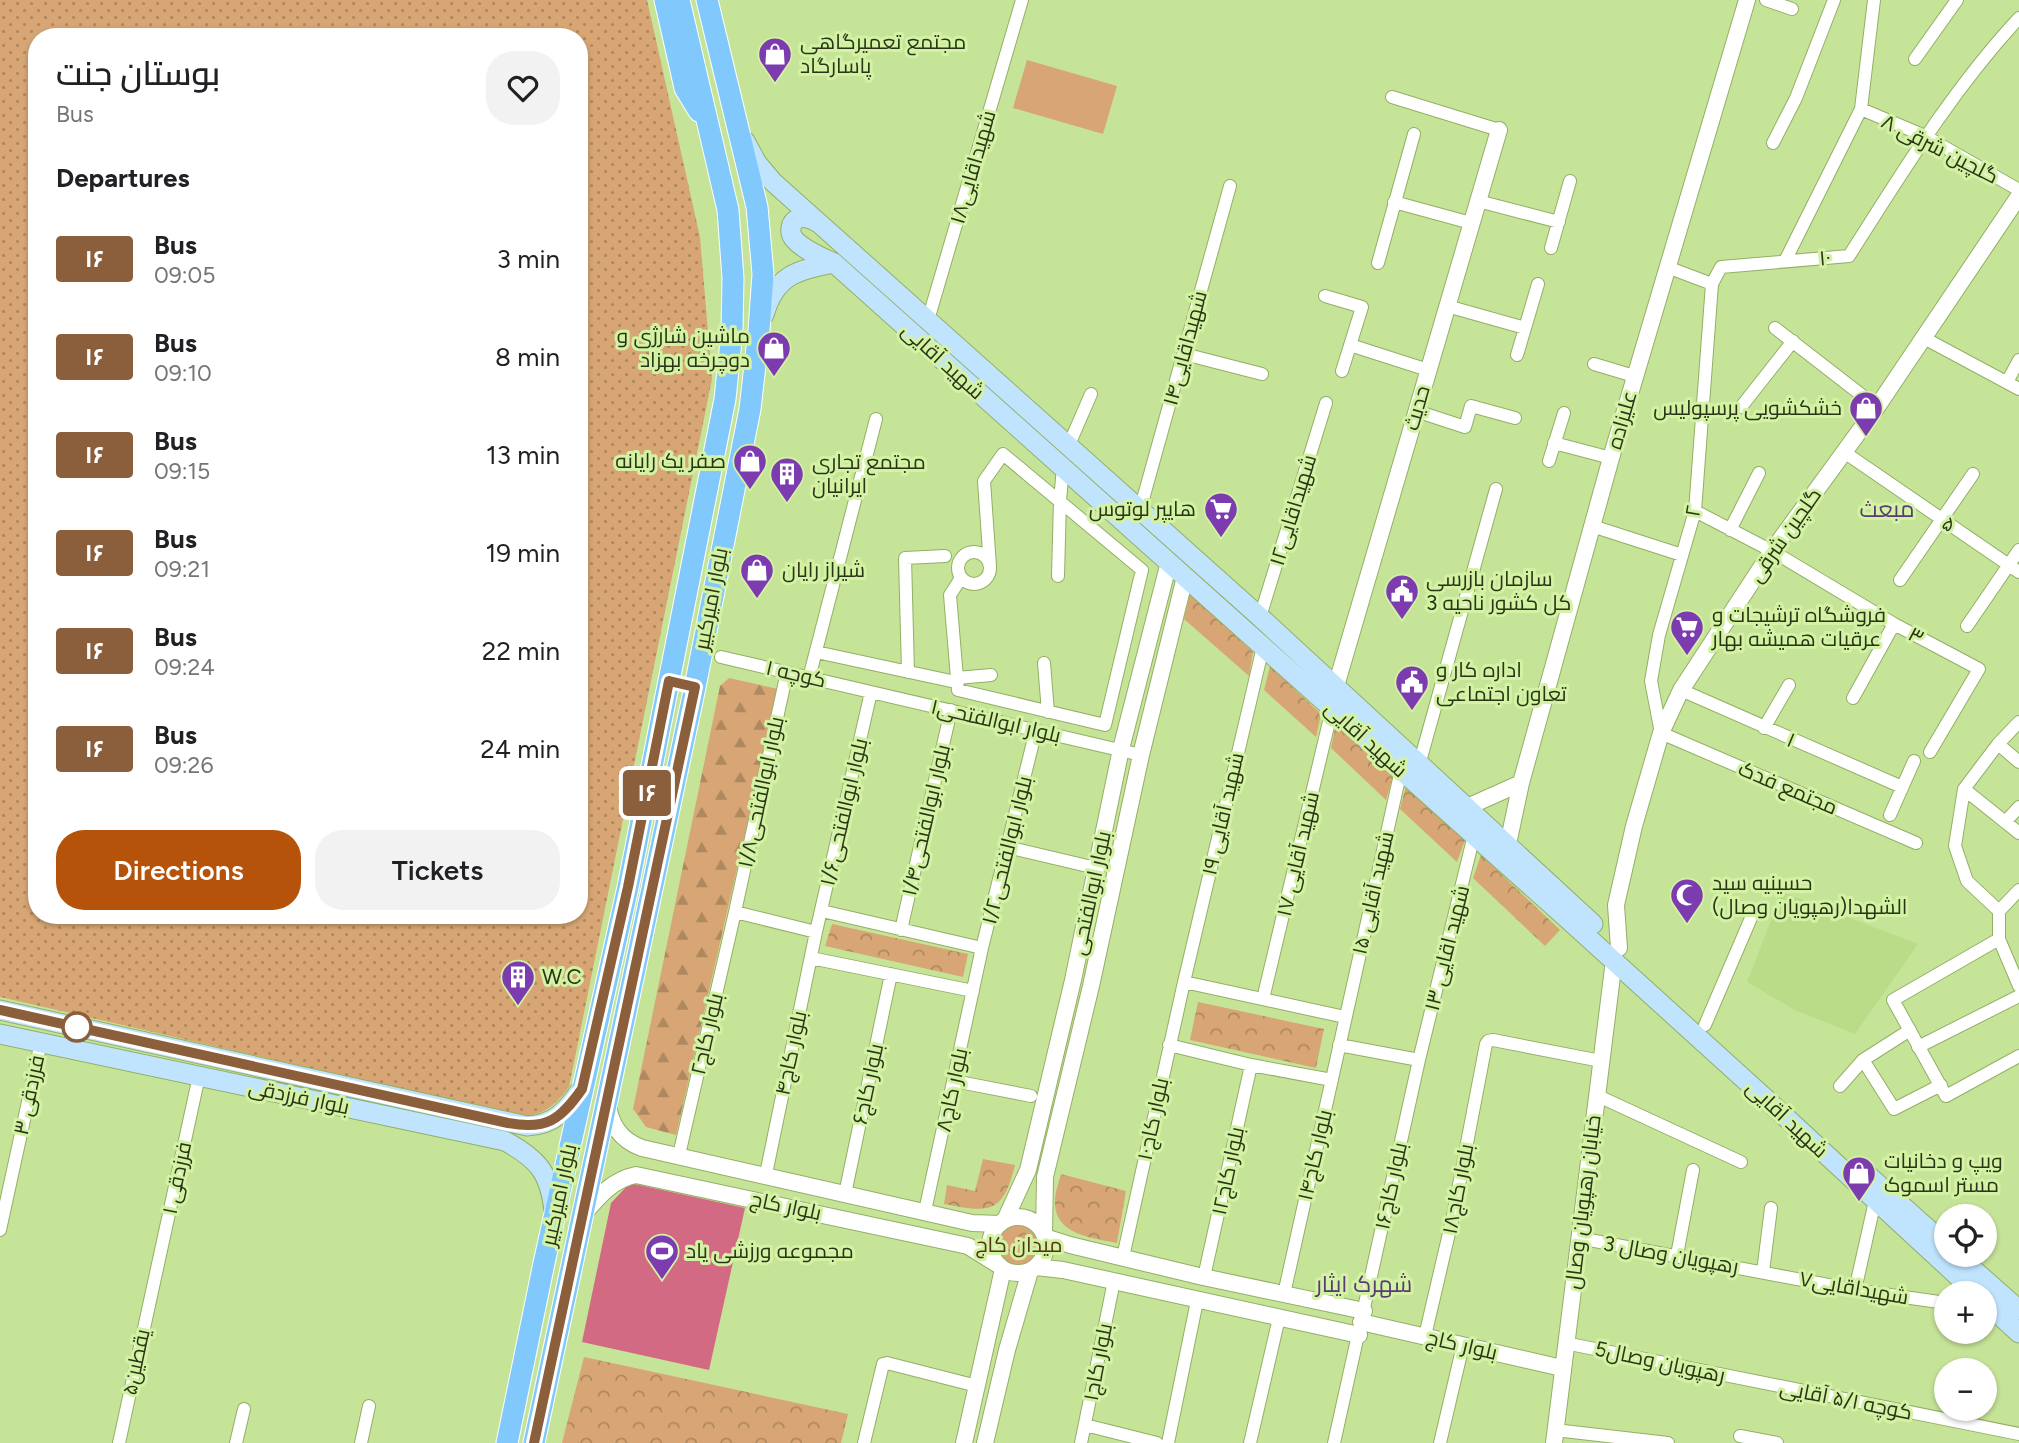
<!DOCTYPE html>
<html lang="en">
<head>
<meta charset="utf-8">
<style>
	:root { --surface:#fff; --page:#f2f2f2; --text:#202124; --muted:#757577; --accent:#b45309 }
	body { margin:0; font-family:Figtree,Cairo,sans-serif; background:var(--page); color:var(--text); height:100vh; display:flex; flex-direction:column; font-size:26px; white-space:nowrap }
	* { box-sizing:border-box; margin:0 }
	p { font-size:23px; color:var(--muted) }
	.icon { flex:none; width:38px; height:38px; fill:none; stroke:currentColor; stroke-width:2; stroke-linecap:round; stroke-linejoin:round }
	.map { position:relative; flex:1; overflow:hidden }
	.side { position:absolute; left:28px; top:28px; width:560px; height:896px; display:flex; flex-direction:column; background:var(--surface); border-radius:28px; box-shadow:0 2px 5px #0004 }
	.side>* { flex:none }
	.badge { padding:0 14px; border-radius:5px; font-size:24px; line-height:46px }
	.tools { position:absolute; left:1934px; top:1204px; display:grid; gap:14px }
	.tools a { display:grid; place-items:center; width:63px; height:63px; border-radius:50%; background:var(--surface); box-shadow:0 2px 5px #0004; font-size:35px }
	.map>.badge { position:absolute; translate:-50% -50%; box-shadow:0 0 0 4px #fff }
	h2 { padding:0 28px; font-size:26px; line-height:63px }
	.round { display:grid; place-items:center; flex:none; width:74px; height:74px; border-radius:28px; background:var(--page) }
	.summary { display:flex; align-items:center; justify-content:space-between; height:119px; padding:0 28px }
	h1 { font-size:33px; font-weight:600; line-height:52px }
	.button { display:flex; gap:14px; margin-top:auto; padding:14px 28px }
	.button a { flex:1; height:80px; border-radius:28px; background:var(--accent); color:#fff; font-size:28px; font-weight:600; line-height:80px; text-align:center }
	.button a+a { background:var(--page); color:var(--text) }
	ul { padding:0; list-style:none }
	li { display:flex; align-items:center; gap:21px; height:98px; padding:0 28px }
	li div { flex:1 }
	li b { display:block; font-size:26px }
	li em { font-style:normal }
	li .badge { min-width:77px; font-weight:700; text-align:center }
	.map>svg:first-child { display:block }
	.built { fill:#badb88 }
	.grass { fill:#d7a674 }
	.forest { fill:url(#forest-firs) }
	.park { fill:url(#park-crowns) }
	.garden { fill:url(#garden-dots); fill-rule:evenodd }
	.water { fill:#d36a83 }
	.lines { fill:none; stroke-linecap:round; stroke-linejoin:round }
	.minor-casing { stroke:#93af65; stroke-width:14 }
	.tertiary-casing { stroke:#93af65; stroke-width:18 }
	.secondary-casing { stroke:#93af65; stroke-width:21 }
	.primary-casing { stroke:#fff; stroke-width:23 }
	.minor { stroke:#fff; stroke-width:12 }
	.tertiary { stroke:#fff; stroke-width:16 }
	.secondary { stroke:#c0e4fe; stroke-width:19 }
	.primary { stroke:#81c9fd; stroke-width:21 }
	.line-casing { stroke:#fff; stroke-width:16 }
	.line { stroke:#8b5e3c; stroke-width:10 }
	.stop-dot { fill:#fff; stroke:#8b5e3c; stroke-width:3.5 }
	.labels { text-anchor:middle; stroke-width:6; stroke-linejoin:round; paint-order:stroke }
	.poi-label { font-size:21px; fill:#293516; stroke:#d3f2a4; text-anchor:start }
	.street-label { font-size:21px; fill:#293516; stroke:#d3f2a4 }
	.park-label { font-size:21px; fill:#543512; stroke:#d3f2a4 }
	.neighbourhood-label { font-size:23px; fill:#583a74; stroke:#d3f2a4 }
</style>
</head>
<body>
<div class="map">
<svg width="2019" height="1443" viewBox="0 0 2019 1443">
	<defs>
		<pattern id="forest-firs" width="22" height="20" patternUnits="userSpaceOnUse" patternTransform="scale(1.75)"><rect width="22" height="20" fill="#d7a674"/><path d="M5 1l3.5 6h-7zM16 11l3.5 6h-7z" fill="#ae885e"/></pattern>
		<pattern id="park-crowns" width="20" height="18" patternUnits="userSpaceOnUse" patternTransform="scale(1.75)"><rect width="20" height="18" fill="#d7a674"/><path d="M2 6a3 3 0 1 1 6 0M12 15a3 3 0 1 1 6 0" fill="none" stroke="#ae885e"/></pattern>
		<pattern id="garden-dots" width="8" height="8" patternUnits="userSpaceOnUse" patternTransform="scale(1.75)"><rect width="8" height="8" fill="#d7a674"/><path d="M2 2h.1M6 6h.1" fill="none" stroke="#ae885e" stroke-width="1.8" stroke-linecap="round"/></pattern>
	</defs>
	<rect width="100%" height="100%" fill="#c6e498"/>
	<!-- built -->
	<path class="built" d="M1782 892 1918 944 1855 1034 1795 1010 1747 982Z"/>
	<!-- grass -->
	<path class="grass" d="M1027 60 1117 86 1103 134 1013 108Z"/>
	<!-- forest -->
	<path class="forest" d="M729 678 778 689 676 1135 646 1127 633 1109 720 686Z"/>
	<!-- park -->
	<path class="park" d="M1190 593 1253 652 1249 676 1184 619Z
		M1270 666 1321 714 1316 737 1264 690Z
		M1336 724 1393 776 1386 800 1331 748Z
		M1406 786 1465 840 1457 862 1400 809Z
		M1481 855 1560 930 1545 946 1473 878Z
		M832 924 968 954 963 977 825 946Z
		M1198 1002 1324 1029 1316 1068 1190 1040Z
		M983 1159 1015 1165C1003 1214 990 1213 944 1204L947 1185 975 1191Z
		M1061 1174 1126 1191 1117 1243C1093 1238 1053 1235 1055 1200 1055 1192 1059 1182 1061 1174Z
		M997 1245a22 22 0 1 1 44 0a22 22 0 1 1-44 0Z
		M584 1357 848 1414 841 1443H562Z"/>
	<!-- garden -->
	<path class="garden" d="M0 0H647L700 237 712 379 569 1087C557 1103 546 1114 524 1117L0 997ZM37 37H579V915H37Z"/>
	<!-- water -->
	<path class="water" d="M630 1183 745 1208 709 1370 582 1342 611 1203Z"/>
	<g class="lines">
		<!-- minor casing -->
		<g class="minor-casing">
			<path id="minor" d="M1766 0 1792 9
				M1915 59 1957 0
				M1392 97 1499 130
				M1861 109 1925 136 2019 190
				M1773 143 1796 98 1834 0
				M1478 201 1559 222
				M1394 202 1471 223
				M1551 248 1570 181
				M1785 261 1861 109 1874 0
				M1378 263 1414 134
				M1667 267 1712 284
				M1325 296 1362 307 1342 371
				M1447 306 1525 328
				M928 320 1022 0
				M1775 328 1877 407
				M1924 338 2019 389
				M1350 345 1428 370
				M1184 354 1262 374
				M1517 355 1538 284
				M1594 364 1634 376
				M2007 382 2019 360
				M1741 407 1793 341
				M1416 411 1465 427 1471 406 1515 418
				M1554 443 1611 458
				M1068 447 1091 394
				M1844 452 2019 572
				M1549 461 1564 413
				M1140 510 1230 186
				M1695 511 1772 551 1894 624 1979 669 1930 752
				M1592 526 1682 555
				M1730 530 1759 473
				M958 568a16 16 0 1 1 32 0a16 16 0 1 1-32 0Z
				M1058 576 1060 500 1063 468
				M961 578 950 595 958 690 1105 725 1142 570 1003 454 984 481 990 566
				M1900 580 1973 474
				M1260 617 1326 403
				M1967 626 2019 550
				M816 652 951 681
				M721 657 1141 755
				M1044 663 1048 712
				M908 672 905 558 945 556
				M809 678 876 419
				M957 678 991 675
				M1681 690 1902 787
				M1853 698 1894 624
				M1764 728 1789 685
				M1998 744 2019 762
				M1419 765 1496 489
				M1964 789 2019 833
				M1890 815 1914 761
				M2005 822 2019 807
				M1916 843 1661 733 1651 681 1659 635 1695 511 1712 284 1721 267 1849 256C1902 173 1952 90 2019 18
				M1007 847 1096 868
				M2019 890 1999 911V939L2019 986
				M822 911 982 948
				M1999 911 1967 881 1955 846 1964 789 1998 744 2019 722
				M735 912 816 932
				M901 930 951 710
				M1999 939 1893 1000 1946 1096 2019 1056
				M811 958 973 991
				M1184 982 1345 1017
				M1263 999 1332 709
				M1705 1025 1754 911
				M1169 1045 1251 1065 1332 1080
				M1339 1045 1419 1060
				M1918 1047 2019 996
				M1863 1060 1894 1109 1941 1085
				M954 1081 1031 1096
				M1840 1086 1863 1060 1910 1030
				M1596 1095 1741 1162
				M679 1155 735 912 787 672
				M766 1174 816 932 871 692
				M845 1194 891 974
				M925 1211 982 948 1036 730
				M0 1230 41 1042
				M1579 1238 1855 1290 1946 1303
				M1677 1255 1693 1170
				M1123 1257 1184 982 1263 647
				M1763 1272 1771 1208
				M1204 1277 1251 1065
				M1855 1290 1875 1201
				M1284 1294 1401 770
				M1425 1336 1453 1216 1486 1044 1488 1041 1493 1040 1601 1061
				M1565 1343 2019 1434
				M1085 1425 1157 1443
				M1555 1430 1668 1443
				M1740 1436 1777 1443
				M119 1443 199 1076
				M236 1443 244 1409
				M361 1443 369 1406
				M864 1443 883 1364 887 1363 977 1386
				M1081 1443 1114 1281
				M1168 1443 1197 1301
				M1250 1443 1279 1318
				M1334 1443 1419 1060 1474 835
				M1440 1443 1463 1345"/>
		</g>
		<!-- tertiary casing -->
		<g class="tertiary-casing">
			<path id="tertiary" d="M1336 686 1499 130
				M1465 808 1521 783
				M1508 844 1521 783 1611 458 1747 0
				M1619 948 1616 905 1634 826 1661 733 1681 690 1772 551 1877 407 2019 196
				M607 1102C611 1125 620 1140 642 1148L972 1223 1000 1224
				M583 1215C599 1196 612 1180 636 1175L968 1246 1000 1266
				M990 1245a28 28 0 1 1 56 0a28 28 0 1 1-56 0Z
				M1005 1220 1028 1170 1073 980 1121 749 1169 562
				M1044 1233 1045 1177 1091 986 1141 755 1185 577
				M1045 1237 1070 1245 1203 1277 1364 1311
				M1036 1267 1063 1270 1359 1335
				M1361 1322 1562 1368
				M964 1443 1003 1269
				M985 1443 1007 1350 1030 1271
				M1554 1443 1614 960"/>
		</g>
		<!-- secondary casing -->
		<g class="secondary-casing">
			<path id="secondary" d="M745 141 757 163 773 182 1260 617 1593 924
				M817 222C811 219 806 216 800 218 790 220 788 233 795 240 804 250 821 257 834 263
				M764 315C775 276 796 270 834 263L1562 914 1766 1099 1976 1293
				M0 1010 527 1126C554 1125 567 1110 581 1089
				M0 1034 505 1141C538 1159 550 1173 554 1211
				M1861 1169 1946 1245
				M1957 1255 2019 1310
				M1984 1301 2019 1333"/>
		</g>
		<!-- primary casing -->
		<g class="primary-casing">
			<path id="primary" d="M665 0 685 88 699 111
				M507 1443 544 1263 628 887 725 399 732 331 733 278 728 210 679 0
				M534 1443 695 687 750 409 759 330 763 274 757 207 707 0"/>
		</g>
		<!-- minor -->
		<use href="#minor" class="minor"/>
		<!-- tertiary -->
		<use href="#tertiary" class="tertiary"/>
		<!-- secondary -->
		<use href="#secondary" class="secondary"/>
		<!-- primary -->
		<use href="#primary" class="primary"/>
	</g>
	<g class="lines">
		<!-- line casing -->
		<g class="line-casing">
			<path id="line" d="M0 1010 508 1123C547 1130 560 1120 582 1089L628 887 669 681 695 687 534 1443"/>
		</g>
		<!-- line -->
		<use href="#line" class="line"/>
	</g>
	<!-- icons -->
	<defs>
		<g id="shop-pin" transform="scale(1.75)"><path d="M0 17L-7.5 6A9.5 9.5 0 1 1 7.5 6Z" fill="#7c3cb0" stroke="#d3f2a4"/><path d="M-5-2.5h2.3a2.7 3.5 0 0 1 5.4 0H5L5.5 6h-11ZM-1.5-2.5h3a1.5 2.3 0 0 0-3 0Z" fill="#fff"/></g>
		<g id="building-pin" transform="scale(1.75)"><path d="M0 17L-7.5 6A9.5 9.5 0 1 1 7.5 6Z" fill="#7c3cb0" stroke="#d3f2a4"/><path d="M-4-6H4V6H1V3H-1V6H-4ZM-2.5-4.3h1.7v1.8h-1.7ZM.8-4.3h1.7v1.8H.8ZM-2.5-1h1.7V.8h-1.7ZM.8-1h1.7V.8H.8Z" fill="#fff"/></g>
		<g id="supermarket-pin" transform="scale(1.75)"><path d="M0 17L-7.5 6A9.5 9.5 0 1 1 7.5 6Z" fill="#7c3cb0" stroke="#d3f2a4"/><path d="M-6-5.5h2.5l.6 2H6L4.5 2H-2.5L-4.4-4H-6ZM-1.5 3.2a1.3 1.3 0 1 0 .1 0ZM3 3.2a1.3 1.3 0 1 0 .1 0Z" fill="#fff"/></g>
		<g id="civic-pin" transform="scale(1.75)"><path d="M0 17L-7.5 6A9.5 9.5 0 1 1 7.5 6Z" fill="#7c3cb0" stroke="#d3f2a4"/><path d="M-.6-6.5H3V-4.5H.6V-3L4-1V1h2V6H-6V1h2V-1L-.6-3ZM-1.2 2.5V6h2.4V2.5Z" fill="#fff"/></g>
		<g id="mosque-pin" transform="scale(1.75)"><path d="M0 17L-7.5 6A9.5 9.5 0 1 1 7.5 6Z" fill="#7c3cb0" stroke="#d3f2a4"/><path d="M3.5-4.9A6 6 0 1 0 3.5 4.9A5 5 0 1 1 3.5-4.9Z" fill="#fff"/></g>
		<g id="stadium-pin" transform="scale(1.75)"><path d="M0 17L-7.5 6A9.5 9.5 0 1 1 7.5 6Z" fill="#7c3cb0" stroke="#d3f2a4"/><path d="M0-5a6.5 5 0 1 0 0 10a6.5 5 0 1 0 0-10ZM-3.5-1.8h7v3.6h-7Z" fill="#fff"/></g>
	</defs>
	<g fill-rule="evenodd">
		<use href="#shop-pin" x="775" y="54"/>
		<use href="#shop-pin" x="774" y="348"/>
		<use href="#shop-pin" x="1866" y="408"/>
		<use href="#shop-pin" x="750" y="461"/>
		<use href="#building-pin" x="787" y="474"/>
		<use href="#supermarket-pin" x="1221" y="509"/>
		<use href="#shop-pin" x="757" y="570"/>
		<use href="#civic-pin" x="1402" y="591"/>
		<use href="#supermarket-pin" x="1687" y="627"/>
		<use href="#civic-pin" x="1412" y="682"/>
		<use href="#mosque-pin" x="1687" y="895"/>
		<use href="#building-pin" x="518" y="977"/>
		<use href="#shop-pin" x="1859" y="1173"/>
		<use href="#stadium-pin" x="662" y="1251"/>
	</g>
	<!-- markers -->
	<circle class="stop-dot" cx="77" cy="1027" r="14"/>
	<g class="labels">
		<!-- poi labels -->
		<g class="poi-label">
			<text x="800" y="49">مجتمع تعمیرگاهی<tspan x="800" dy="24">پاسارگاد</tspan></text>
			<text x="750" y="343" text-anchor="end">ماشین شارژی و<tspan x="750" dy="24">دوچرخه بهزاد</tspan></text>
			<text x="1842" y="415" text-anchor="end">خشکشویی پرسپولیس</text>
			<text x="726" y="468" text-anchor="end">صفر یک رایانه</text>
			<text x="812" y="469">مجتمع تجاری<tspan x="812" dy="24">ایرانیان</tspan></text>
			<text x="1196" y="516" text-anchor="end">هایپر لوتوس</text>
			<text x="782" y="577">شیراز رایان</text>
			<text x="1426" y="586">سازمان بازرسی<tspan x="1426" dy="24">کل کشور ناحیه 3</tspan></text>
			<text x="1712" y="622">فروشگاه ترشیجات و<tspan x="1712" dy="24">عرقیات همیشه بهار</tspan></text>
			<text x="1436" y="677">اداره کار و<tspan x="1436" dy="24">تعاون اجتماعی</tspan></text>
			<text x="1712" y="890">حسینیه سید<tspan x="1712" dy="24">الشهدا(رهپویان وصال)</tspan></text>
			<text x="542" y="984">W.C</text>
			<text x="1884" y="1168">ویپ و دخانیات<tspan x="1884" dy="24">مستر اسموک</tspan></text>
			<text x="686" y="1258">مجموعه ورزشی یاد</text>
		</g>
		<!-- street labels -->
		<g class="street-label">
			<text transform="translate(1940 149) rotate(27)" y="7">۸ گلچین شرقی</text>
			<text transform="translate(973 167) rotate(-74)" y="7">شهیداقایی۱۸</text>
			<text transform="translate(1825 258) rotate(-5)" y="7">۱۰</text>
			<text transform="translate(1185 348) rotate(-75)" y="7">شهیداقایی۱۴</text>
			<text transform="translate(943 361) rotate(42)" y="7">شهید آقایی</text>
			<text transform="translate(1417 408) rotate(-74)" y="7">حدیث</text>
			<text transform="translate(1622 420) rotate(-74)" y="7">علیزاده</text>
			<text transform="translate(1293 510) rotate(-73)" y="7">شهیداقایی۱۲</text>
			<text transform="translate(1693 511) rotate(-80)" y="7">۲</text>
			<text transform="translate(1949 524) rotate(35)" y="7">۵</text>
			<text transform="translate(1785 535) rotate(-55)" y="7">گلچین شرقی</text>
			<text transform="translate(711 599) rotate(-79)" y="7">بلوار امیرکبیر</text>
			<text transform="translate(1916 636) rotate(28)" y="7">۳</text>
			<text transform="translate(796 674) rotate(13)" y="7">کوچه ۱</text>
			<text transform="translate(996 721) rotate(13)" y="7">بلوار ابوالفتحی۱</text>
			<text transform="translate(1366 739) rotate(42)" y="7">شهید آقایی</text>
			<text transform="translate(1791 740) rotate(23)" y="7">۱</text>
			<text transform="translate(1788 788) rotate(23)" y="7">مجتمع فدک</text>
			<text transform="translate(761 792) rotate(-78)" y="7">بلوار ابوالفتحی۱/۸</text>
			<text transform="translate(844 812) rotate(-77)" y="7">بلوار ابوالفتحی۱/۶</text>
			<text transform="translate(1223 814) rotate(-77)" y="7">شهید آقایی ۱۹</text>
			<text transform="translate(926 820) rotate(-77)" y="7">بلوار ابوالفتحی۱/۴</text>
			<text transform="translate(1007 850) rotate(-76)" y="7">بلوار ابوالفتحی۱/۲</text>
			<text transform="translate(1298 854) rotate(-77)" y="7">شهید آقایی ۱۷</text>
			<text transform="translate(1091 893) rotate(-78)" y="7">بلوار ابوالفتحی</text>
			<text transform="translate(1373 893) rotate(-77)" y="7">شهید آقایی ۱۵</text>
			<text transform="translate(1447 948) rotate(-76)" y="7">شهید اقایی ۱۳</text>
			<text transform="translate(707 1034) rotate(-77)" y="7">بلوار کاج۲</text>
			<text transform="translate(791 1053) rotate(-78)" y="7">بلوار کاج۴</text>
			<text transform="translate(868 1084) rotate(-78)" y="7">بلوار کاج۶</text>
			<text transform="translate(952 1090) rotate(-78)" y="7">بلوار کاج۸</text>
			<text transform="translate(29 1095) rotate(-78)" y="7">فرزدقی ۳</text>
			<text transform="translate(299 1097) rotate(12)" y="7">بلوار فرزدقی</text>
			<text transform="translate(1153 1119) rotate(-78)" y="7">بلوار کاج۱۰</text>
			<text transform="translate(1787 1119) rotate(43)" y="7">شهید آقایی</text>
			<text transform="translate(1315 1155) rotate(-77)" y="7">بلوار کاج۱۴</text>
			<text transform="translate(1228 1171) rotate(-78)" y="7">بلوار کاج۱۲</text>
			<text transform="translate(177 1178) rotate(-78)" y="7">فرزدقی ۱</text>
			<text transform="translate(1391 1186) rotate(-78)" y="7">بلوار کاج۱۶</text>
			<text transform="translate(1458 1189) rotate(-79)" y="7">بلوار کاج۱۸</text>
			<text transform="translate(559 1195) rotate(-78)" y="7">بلوار امیرکبیر</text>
			<text transform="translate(1583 1202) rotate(-83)" y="7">خیابان رهپویان وصال</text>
			<text transform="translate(786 1206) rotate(12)" y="7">بلوار کاج</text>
			<text transform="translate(1671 1255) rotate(10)" y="7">3 رهپویان وصال</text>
			<text transform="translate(1854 1288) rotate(10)" y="7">شهیداقایی۷</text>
			<text transform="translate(1462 1345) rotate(13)" y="7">بلوار کاج</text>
			<text transform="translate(136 1362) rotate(-78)" y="7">یقطین۵</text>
			<text transform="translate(1098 1362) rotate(-79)" y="7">بلوار کاج۱</text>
			<text transform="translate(1660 1362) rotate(12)" y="7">رهپویان وصال5</text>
			<text transform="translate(1846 1400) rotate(11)" y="7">کوچه ۵/۱ آقایی</text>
		</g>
		<!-- park labels -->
		<g class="park-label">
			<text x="1019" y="1252">میدان کاج</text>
		</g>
		<!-- neighbourhood labels -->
		<g class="neighbourhood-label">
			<text x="1887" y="517">مبعث</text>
			<text x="1364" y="1292">شهرک ایثار</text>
		</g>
	</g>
</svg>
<div class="tools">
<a><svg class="icon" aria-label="locate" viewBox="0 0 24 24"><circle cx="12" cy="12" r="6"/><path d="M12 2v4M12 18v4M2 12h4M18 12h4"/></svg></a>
<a>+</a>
<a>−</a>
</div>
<b class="badge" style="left:647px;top:793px;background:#8b5e3c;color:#fff">۱۶</b>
<section class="side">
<div class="summary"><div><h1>بوستان جنت</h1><p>Bus</p></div><a class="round"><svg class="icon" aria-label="heart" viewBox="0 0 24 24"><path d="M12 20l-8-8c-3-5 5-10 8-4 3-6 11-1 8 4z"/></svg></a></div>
<h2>Departures</h2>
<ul>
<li><span class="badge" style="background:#8b5e3c;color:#fff">۱۶</span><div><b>Bus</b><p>09:05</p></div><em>3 min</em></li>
<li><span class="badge" style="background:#8b5e3c;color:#fff">۱۶</span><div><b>Bus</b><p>09:10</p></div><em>8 min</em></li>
<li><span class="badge" style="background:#8b5e3c;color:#fff">۱۶</span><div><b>Bus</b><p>09:15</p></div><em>13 min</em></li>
<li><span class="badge" style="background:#8b5e3c;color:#fff">۱۶</span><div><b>Bus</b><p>09:21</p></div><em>19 min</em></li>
<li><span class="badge" style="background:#8b5e3c;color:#fff">۱۶</span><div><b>Bus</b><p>09:24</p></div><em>22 min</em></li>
<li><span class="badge" style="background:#8b5e3c;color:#fff">۱۶</span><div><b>Bus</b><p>09:26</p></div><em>24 min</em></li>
</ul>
<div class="button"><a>Directions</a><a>Tickets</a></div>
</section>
</div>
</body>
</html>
